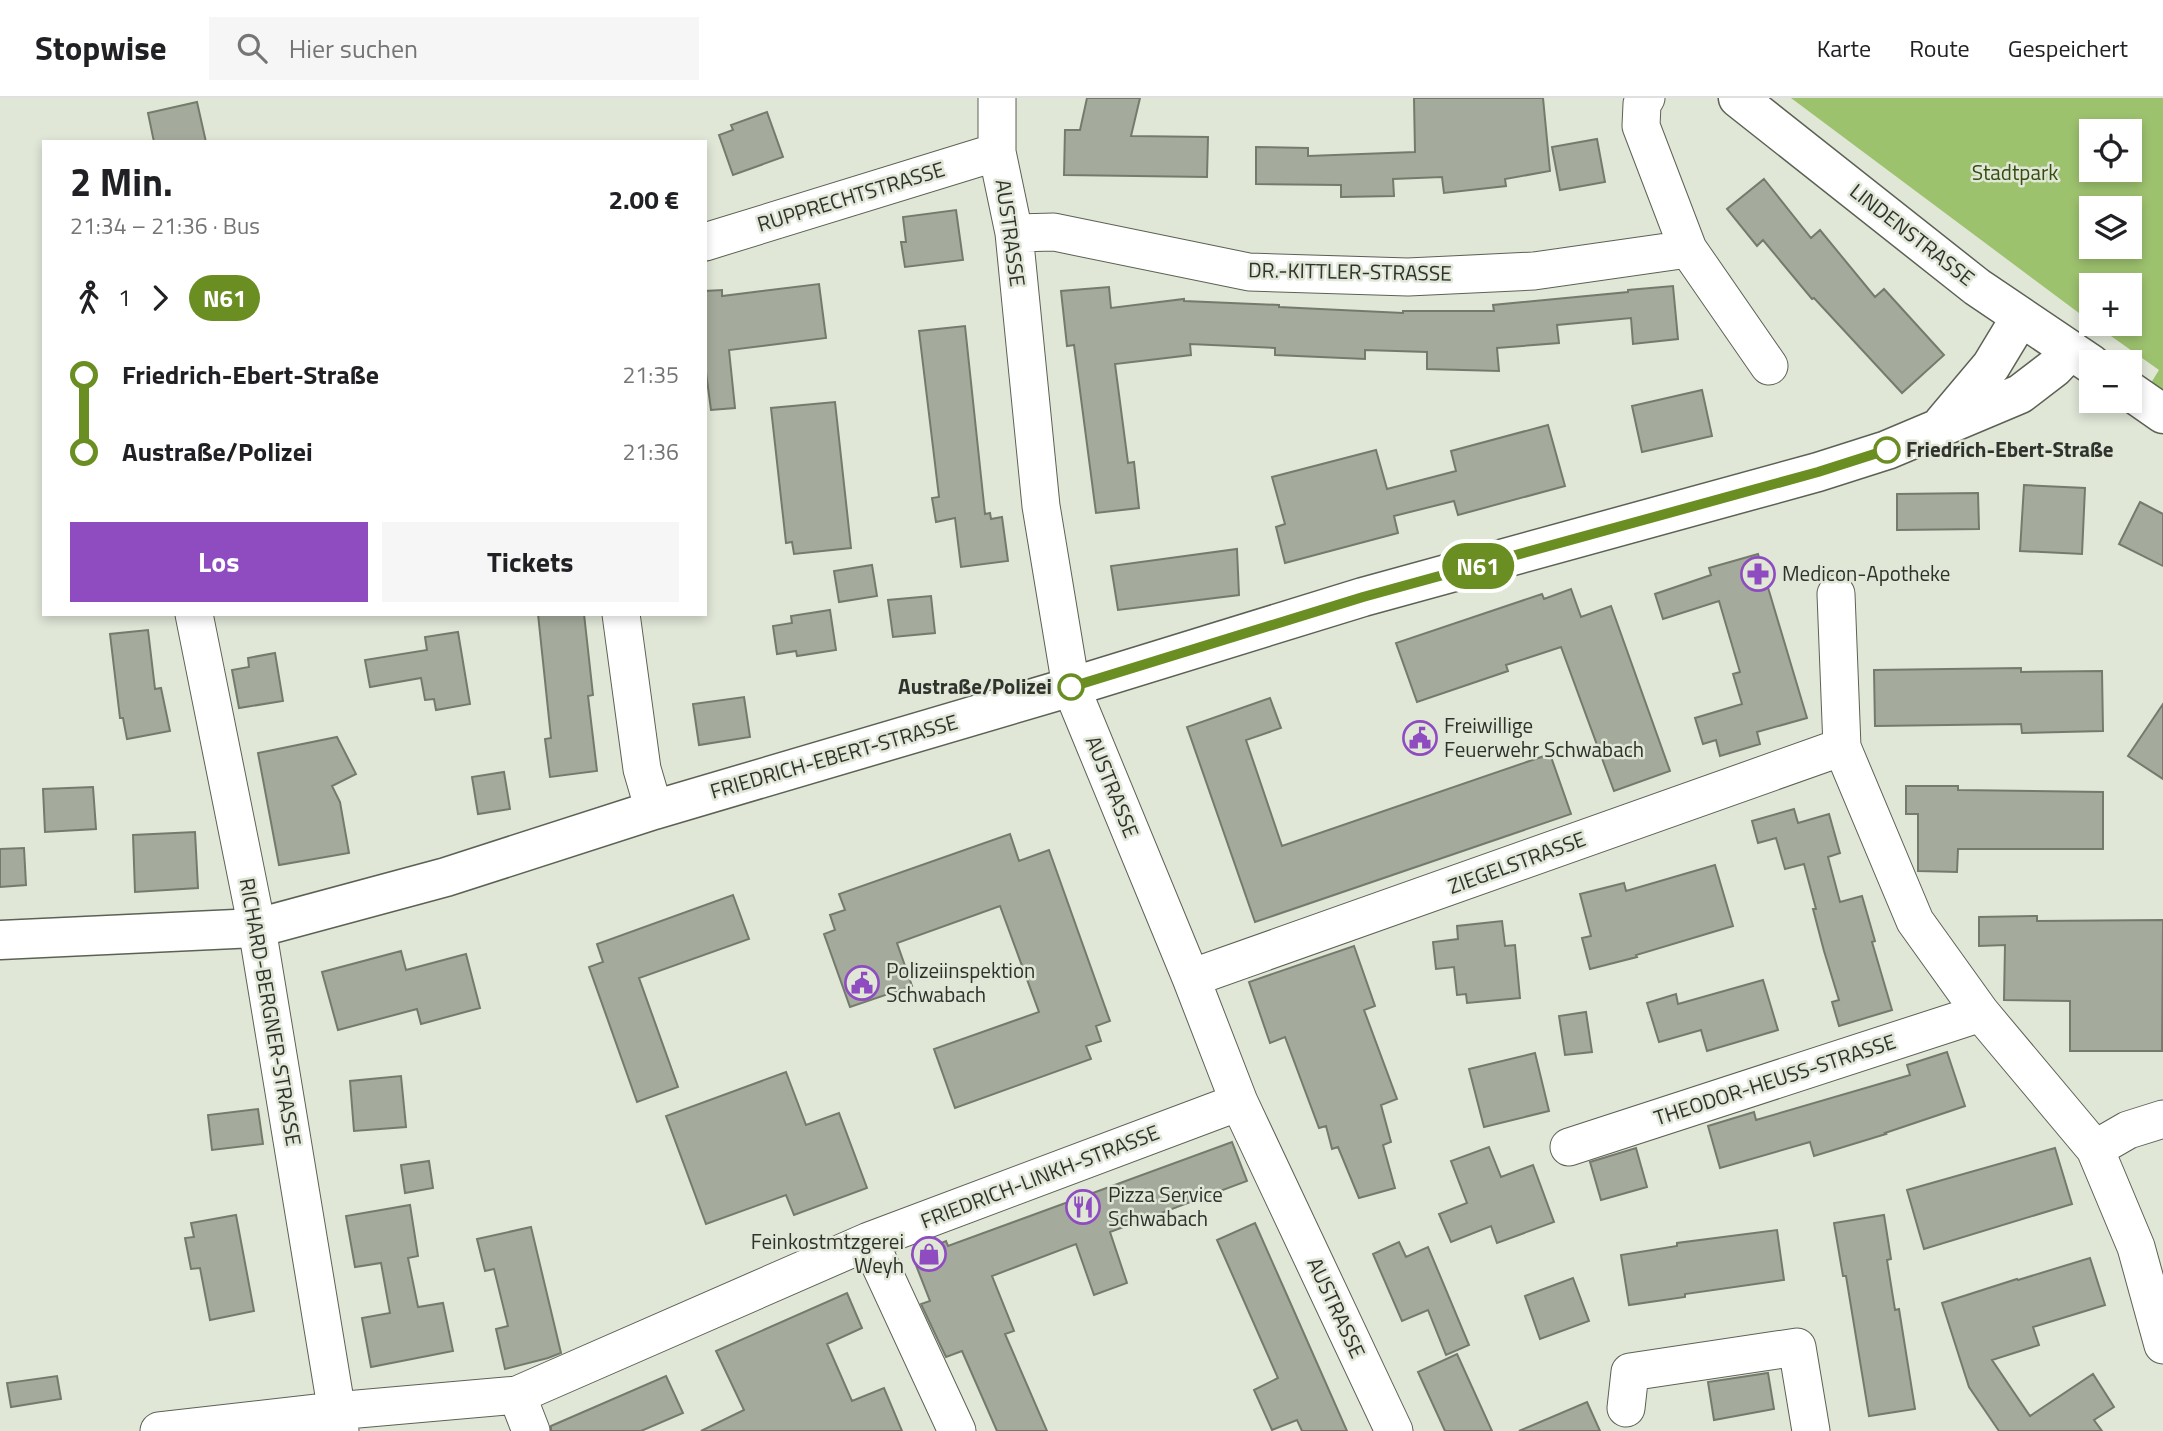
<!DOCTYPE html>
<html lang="de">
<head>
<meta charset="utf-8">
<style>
	:root { --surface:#fff; --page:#f6f6f6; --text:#202124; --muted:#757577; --line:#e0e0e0; --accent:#8f4bc0 }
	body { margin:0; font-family:"Titillium Web",sans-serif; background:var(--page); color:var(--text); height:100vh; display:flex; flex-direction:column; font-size:26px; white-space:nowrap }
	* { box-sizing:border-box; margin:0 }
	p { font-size:23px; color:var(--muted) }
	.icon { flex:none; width:38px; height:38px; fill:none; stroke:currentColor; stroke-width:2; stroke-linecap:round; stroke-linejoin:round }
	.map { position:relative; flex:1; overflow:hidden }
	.drawer { position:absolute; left:42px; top:42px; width:665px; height:476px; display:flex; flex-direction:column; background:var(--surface); border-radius:0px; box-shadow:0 4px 10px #0003 }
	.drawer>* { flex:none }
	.badge { padding:0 14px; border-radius:23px; font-size:24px; line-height:46px }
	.tools { position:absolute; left:2079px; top:21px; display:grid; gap:14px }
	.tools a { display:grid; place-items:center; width:63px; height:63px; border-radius:0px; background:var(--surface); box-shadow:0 4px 10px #0003; font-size:35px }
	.map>.badge { position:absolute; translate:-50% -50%; box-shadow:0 0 0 4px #fff }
	.legs { display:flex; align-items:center; gap:10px; height:77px; padding:0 28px; font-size:23px }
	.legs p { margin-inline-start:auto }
	.overview { display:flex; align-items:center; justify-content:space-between; height:119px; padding:0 28px }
	h1 { font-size:38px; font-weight:700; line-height:52px }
	.action { display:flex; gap:14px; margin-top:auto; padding:14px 28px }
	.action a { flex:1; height:80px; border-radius:0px; background:var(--accent); color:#fff; font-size:28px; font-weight:700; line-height:80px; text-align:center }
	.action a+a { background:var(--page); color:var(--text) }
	ul { padding:0 28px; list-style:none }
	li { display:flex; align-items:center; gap:24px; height:77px; font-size:26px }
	li i { display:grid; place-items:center; width:10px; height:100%; margin:0 9px; background:currentColor }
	li i::after { content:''; width:18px; height:18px; margin:-9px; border:5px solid; border-radius:50%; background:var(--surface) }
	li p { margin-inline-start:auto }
	li:first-child i { background:linear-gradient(#0000 50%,currentColor 0) }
	li:last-child i { background:linear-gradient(currentColor 50%,#0000 0) }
	header { display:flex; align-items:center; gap:42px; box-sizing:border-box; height:98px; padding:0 35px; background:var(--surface); border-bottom:2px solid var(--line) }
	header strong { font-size:33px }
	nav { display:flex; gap:38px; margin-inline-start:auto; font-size:24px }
	.search { width:490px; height:63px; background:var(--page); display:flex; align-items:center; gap:18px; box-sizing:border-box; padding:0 24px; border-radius:0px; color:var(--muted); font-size:26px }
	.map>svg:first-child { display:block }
	.green { fill:#9dc26e; fill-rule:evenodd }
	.building { fill:#a4ab9c; stroke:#747b6d; stroke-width:2 }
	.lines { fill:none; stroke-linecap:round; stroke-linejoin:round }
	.minor-casing { stroke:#5b6254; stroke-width:39 }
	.tertiary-casing { stroke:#5b6254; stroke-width:41 }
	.minor { stroke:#fff; stroke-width:37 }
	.tertiary { stroke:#fff; stroke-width:38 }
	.line-1-casing { stroke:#fff; stroke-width:16 }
	.line-1 { stroke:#6b8e23; stroke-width:10 }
	.stop-1-dot { fill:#fff; stroke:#6b8e23; stroke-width:3.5 }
	.labels { text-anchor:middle; stroke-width:5; stroke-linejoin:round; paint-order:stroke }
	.park-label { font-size:21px; fill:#364d10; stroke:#e0e7d7 }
	.street-label { font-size:21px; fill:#30332d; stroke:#e0e7d7 }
	.stop-label { font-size:21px; font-weight:bold; fill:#30332d; stroke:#e0e7d7; text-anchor:start }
	.poi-label { font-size:21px; fill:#30332d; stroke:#e0e7d7; text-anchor:start }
</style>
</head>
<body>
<header>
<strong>Stopwise</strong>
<div class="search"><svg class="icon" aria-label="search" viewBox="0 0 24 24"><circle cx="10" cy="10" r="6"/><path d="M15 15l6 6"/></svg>Hier suchen</div>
<nav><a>Karte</a><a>Route</a><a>Gespeichert</a></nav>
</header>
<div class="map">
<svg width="2163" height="1333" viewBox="0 0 2163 1333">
	<rect width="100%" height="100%" fill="#e0e7d7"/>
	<!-- green -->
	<path class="green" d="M1791 0H2163V313L2141 301 2159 272 2094 226H2130V187H2091V224ZM2091 33H2130V72H2091ZM2091 110H2130V149H2091Z"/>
	<!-- building -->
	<path class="building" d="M1087 0H1140L1131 38 1208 39 1207 79 1064 77 1065 32H1080Z
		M1414 0H1543L1550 73 1505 81 1506 88 1444 95 1442 79 1393 81 1394 98 1341 99V87L1256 86V49L1308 50V58L1415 54Z
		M197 4 206 44H154L148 15Z
		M767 14 783 59 733 77 719 37 733 32 731 27Z
		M1597 41 1605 84 1560 92 1552 49Z
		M1764 81 1811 140 1820 132 1875 199 1884 191 1944 257 1902 295 1814 200 1812 201 1763 142 1757 148 1727 111Z
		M956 112 963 162 905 169 901 144H906L903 119Z
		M819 186 826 240 729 252 735 310 711 312 705 267V193L722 192V198Z
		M1673 188 1678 241 1633 246 1631 220 1557 227 1559 245 1497 250 1499 273 1427 271V254L1365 252V261L1275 257V250L1190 246 1191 257 1115 266 1128 365 1134 364 1139 410 1096 415 1074 247 1067 248 1061 193 1109 189 1111 210 1184 201V203L1279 207V209L1403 215V213H1494L1493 207 1628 194V192Z
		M965 228 985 416 990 415 991 421 1002 419 1008 463 961 469 955 420 936 424 932 400 939 399 919 233Z
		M1702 292 1712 338 1642 354 1632 308Z
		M835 304 851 450 794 456 792 444 786 445 771 310Z
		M1548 327 1565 388 1458 417 1454 403 1394 418 1398 435 1285 465 1276 429 1285 426 1272 379 1376 352 1387 391 1456 373 1451 353Z
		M2024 387 2085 390 2082 456 2020 453Z
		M1978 395 1979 431 1897 432V396Z
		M2140 404 2163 416V468L2119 446Z
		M1237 451 1239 497 1118 512 1111 468Z
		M1758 456 1807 620 1757 634 1760 646 1720 658 1716 642 1703 646 1695 620 1742 606 1733 576 1740 574 1719 503 1663 521 1655 496 1711 477 1709 470Z
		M872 467 877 498 839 504 834 473Z
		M1571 491 1581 519 1611 508 1670 673 1614 693 1561 549 1506 567 1508 573 1417 604 1396 545 1542 496 1544 501Z
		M931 498 935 535 893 539 888 502Z
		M830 512 836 552 797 558 796 553 777 556 773 528 792 525 791 518Z
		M538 516H584L593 597 588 598 597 673 550 679 545 641 551 640Z
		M148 532 155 591 161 590 170 633 127 641 123 620H120L110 536Z
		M458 534 470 606 436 612 434 601 425 602 421 580 370 589 365 562 427 552 425 539Z
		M275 555 283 603 239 610 232 572 249 569 248 560Z
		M2021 570V574L2102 573 2103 633 2022 635 2021 626 1875 628 1874 572Z
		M744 599 750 639 699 647 693 606Z
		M1270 600 1281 630 1246 642 1282 748 1550 656 1571 716 1255 824 1187 629Z
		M2163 606V681L2128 658Z
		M337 639 356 676 332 688 340 704 349 755 279 767 258 655Z
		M504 674 510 711 478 716 472 679Z
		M1906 688H1958V692L2103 694V751H1958L1957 774 1918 773V716H1906Z
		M93 689 96 731 45 734 43 691Z
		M1794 711 1798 725 1829 716 1840 755 1828 759 1840 804 1862 798 1875 843 1872 844 1892 912 1839 928 1832 904 1839 902 1824 853 1813 811H1816L1804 766 1785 771 1776 740 1758 745 1752 723Z
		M195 734 198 790 135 794 133 737Z
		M1010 736 1019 763 1049 752 1110 923 1096 928 1101 943 1086 948 1091 961 955 1010 934 951 1039 914 1000 808 897 845 912 888 850 909 824 836 835 832 830 817 845 812 839 796Z
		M24 750 26 787 0 789V751Z
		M1715 767 1733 828 1636 857 1637 859 1590 871 1582 840 1591 838 1580 796 1624 785 1626 793Z
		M733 797 749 841 639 880 678 989 637 1004 589 869 603 864 597 846Z
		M2037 818V823L2163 822 2162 953H2070V903L2004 902 2005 847 1979 848V819Z
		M1502 823 1505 848 1515 847 1520 900 1467 905 1466 896 1457 897 1454 869 1436 871 1433 844 1458 841 1457 828Z
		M1354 848 1375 908 1364 912 1397 1001 1381 1007 1391 1044 1383 1047 1395 1090 1359 1100 1338 1049 1332 1051 1326 1028 1319 1030 1285 939 1270 945 1249 884Z
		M401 853 406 872 466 856 480 910 421 926 417 911 338 932 322 874Z
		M1763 882 1778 932 1707 953 1701 932 1659 944 1647 905 1676 896 1678 906Z
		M1586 914 1592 954 1565 957 1559 918Z
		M1947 954 1965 1008 1885 1035 1886 1036 1814 1058 1810 1044 1720 1070 1708 1028 1754 1014 1756 1022 1910 977 1907 967Z
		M1535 955 1549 1013 1484 1029 1469 971Z
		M786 974 806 1027 839 1015 867 1090 794 1117 786 1097 706 1126 666 1018Z
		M401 978 406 1029 354 1033 350 983Z
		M258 1011 263 1046 212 1052 208 1017Z
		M1232 1044 1247 1083 1110 1134 1127 1185 1094 1197 1076 1146 992 1178 1014 1233 1005 1236 1047 1333H997L962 1253 946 1259 921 1206 930 1203 912 1157 946 1143 948 1148Z
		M1489 1049 1501 1079 1533 1067 1554 1124 1497 1145 1491 1128 1451 1144 1439 1116 1467 1105 1451 1063Z
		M1636 1050 1647 1089 1601 1102 1590 1064Z
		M2055 1050 2072 1106 1924 1151 1907 1092Z
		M429 1063 433 1090 405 1095 401 1067Z
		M410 1107 418 1158 408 1160 418 1209 443 1205 453 1253 371 1269 362 1220 390 1215 381 1165 355 1169 346 1118Z
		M236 1117 254 1213 210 1222 200 1170 191 1171 185 1140 194 1139 191 1125Z
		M1884 1117 1891 1161 1887 1162 1895 1212 1899 1211 1915 1311 1869 1318 1846 1178H1843L1834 1125Z
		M1255 1125 1286 1195 1347 1333H1302L1297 1322 1272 1332 1254 1292 1278 1280 1217 1142Z
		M531 1129 561 1255 548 1260 505 1271 496 1231 508 1228 494 1171 485 1173 477 1141Z
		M1777 1132 1784 1182 1685 1196V1199L1629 1207 1621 1157 1677 1148V1145Z
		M1399 1144 1406 1159 1428 1149 1469 1247 1446 1257 1428 1212 1402 1223 1373 1156Z
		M2090 1160 2105 1207 2033 1229 2039 1247 1992 1262 2030 1318 2093 1276 2114 1309 2094 1322 2102 1333H1999L1969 1289 1942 1205 2017 1181 2018 1182Z
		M1573 1180 1589 1223 1540 1241 1525 1198Z
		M847 1195 862 1230 827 1246 852 1303 884 1290 902 1333H701L744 1312 716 1253Z
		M1457 1256 1492 1333H1445L1418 1274Z
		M1768 1275 1774 1311 1714 1322 1708 1284Z
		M57 1278 61 1301 11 1309 7 1285Z
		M666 1278 683 1315 641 1333H551V1328Z
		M1587 1304 1600 1333H1519Z"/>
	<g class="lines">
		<!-- minor casing -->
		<g class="minor-casing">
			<path id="minor" d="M997 0V54L1014 135 1041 408 1071 589 1191 880 1239 1004 1394 1333
				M1646 0 1642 6 1641 28 1688 151 1769 268
				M1014 135 1054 134 1249 174 1408 179 1534 173 1688 151
				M705 144 997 54
				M1836 496 1842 649 1915 823 1981 915 2095 1051 2136 1149 2163 1247
				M194 516 257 830 340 1333
				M621 516 642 671 654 712
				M1191 880 1842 649
				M1569 1049 1981 915
				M2095 1051 2128 1032 2163 1021
				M869 1143 957 1333
				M517 1297 531 1333
				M1626 1310 1630 1274 1797 1249 1811 1333
				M159 1333 335 1313 517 1297 869 1143 1239 1004"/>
		</g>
		<!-- tertiary casing -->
		<g class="tertiary-casing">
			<path id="tertiary" d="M1738 0 1977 189 2091 266
				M2130 293 2163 316
				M1943 325 1991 268 2020 220
				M0 842 257 830 446 779 654 712 1071 589 1363 499 1818 374 1887 352 2020 296 2054 270 2071 252"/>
		</g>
		<!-- minor -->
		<use href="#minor" class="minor"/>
		<!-- tertiary -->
		<use href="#tertiary" class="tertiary"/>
	</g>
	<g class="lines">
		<!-- line-1 casing -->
		<g class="line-1-casing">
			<path id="line-1" d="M1071 589 1363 499 1818 374 1887 352"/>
		</g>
		<!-- line-1 -->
		<use href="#line-1" class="line-1"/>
	</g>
	<!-- icons -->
	<defs>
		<g id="pharmacy-ring" transform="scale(1.75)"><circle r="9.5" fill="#e0e7d7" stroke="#8f4bc0" stroke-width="1.5"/><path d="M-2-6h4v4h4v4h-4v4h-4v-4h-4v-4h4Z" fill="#8f4bc0"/></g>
		<g id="civic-ring" transform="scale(1.75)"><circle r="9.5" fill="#e0e7d7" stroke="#8f4bc0" stroke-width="1.5"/><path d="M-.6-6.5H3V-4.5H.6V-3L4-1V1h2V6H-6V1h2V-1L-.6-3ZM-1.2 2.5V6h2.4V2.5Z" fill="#8f4bc0"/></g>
		<g id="restaurant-ring" transform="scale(1.75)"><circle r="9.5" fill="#e0e7d7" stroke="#8f4bc0" stroke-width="1.5"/><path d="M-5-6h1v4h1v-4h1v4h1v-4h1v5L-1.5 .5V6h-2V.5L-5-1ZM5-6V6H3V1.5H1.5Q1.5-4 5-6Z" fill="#8f4bc0"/></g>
		<g id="shop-ring" transform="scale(1.75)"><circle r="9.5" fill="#e0e7d7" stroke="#8f4bc0" stroke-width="1.5"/><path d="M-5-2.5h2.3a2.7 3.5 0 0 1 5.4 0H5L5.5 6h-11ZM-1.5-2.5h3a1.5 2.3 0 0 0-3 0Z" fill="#8f4bc0"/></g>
	</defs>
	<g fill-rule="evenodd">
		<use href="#pharmacy-ring" x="1758" y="476"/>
		<use href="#civic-ring" x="1420" y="640"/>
		<use href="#civic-ring" x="862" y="885"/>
		<use href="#restaurant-ring" x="1083" y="1109"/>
		<use href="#shop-ring" x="929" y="1156"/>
	</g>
	<!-- markers -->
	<g class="stop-1-dot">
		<circle cx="1887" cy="352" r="12"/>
		<circle cx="1071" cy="589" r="12"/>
	</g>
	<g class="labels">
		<!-- park labels -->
		<g class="park-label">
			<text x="2015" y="82">Stadtpark</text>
		</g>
		<!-- street labels -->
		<g class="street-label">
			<text transform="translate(851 99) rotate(-17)" y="7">RUPPRECHTSTRASSE</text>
			<text transform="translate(1010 135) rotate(82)" y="7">AUSTRASSE</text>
			<text transform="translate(1912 137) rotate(38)" y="7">LINDENSTRASSE</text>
			<text transform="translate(1350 174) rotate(1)" y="7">DR.-KITTLER-STRASSE</text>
			<text transform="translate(834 659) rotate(-16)" y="7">FRIEDRICH-EBERT-STRASSE</text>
			<text transform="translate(1112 689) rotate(68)" y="7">AUSTRASSE</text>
			<text transform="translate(1517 765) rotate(-20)" y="7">ZIEGELSTRASSE</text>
			<text transform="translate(270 914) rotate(80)" y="7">RICHARD-BERGNER-STRASSE</text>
			<text transform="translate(1775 982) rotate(-18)" y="7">THEODOR-HEUSS-STRASSE</text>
			<text transform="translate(1040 1079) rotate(-21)" y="7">FRIEDRICH-LINKH-STRASSE</text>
			<text transform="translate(1336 1210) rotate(65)" y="7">AUSTRASSE</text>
		</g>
		<!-- stop labels -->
		<g class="stop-label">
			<text x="1906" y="359">Friedrich-Ebert-Straße</text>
			<text x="1052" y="596" text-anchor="end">Austraße/Polizei</text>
		</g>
		<!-- poi labels -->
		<g class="poi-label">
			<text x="1782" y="483">Medicon-Apotheke</text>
			<text x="1444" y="635">Freiwillige<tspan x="1444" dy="24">Feuerwehr Schwabach</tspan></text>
			<text x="886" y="880">Polizeiinspektion<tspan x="886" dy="24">Schwabach</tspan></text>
			<text x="1108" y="1104">Pizza Service<tspan x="1108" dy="24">Schwabach</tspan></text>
			<text x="904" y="1151" text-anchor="end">Feinkostmtzgerei<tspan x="904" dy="24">Weyh</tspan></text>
		</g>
	</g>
</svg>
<div class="tools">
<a><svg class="icon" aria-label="locate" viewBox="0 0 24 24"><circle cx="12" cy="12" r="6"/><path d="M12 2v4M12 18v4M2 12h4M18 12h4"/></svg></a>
<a><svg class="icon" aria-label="layers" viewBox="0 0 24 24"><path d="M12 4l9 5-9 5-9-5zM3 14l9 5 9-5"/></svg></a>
<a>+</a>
<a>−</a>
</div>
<b class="badge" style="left:1478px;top:468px;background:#6b8e23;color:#fff">N61</b>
<section class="drawer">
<div class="overview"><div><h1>2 Min.</h1><p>21:34 – 21:36 · Bus</p></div><b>2.00 €</b></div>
<div class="legs"><svg class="icon" aria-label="walk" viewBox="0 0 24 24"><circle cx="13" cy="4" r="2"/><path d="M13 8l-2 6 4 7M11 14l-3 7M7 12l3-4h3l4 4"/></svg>1<svg class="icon" aria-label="forward" viewBox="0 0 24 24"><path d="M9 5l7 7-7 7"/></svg><b class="badge" style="background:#6b8e23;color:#fff">N61</b></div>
<ul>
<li><i style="color:#6b8e23"></i><b>Friedrich-Ebert-Straße</b><p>21:35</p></li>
<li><i style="color:#6b8e23"></i><b>Austraße/Polizei</b><p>21:36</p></li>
</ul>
<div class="action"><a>Los</a><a>Tickets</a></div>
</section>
</div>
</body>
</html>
